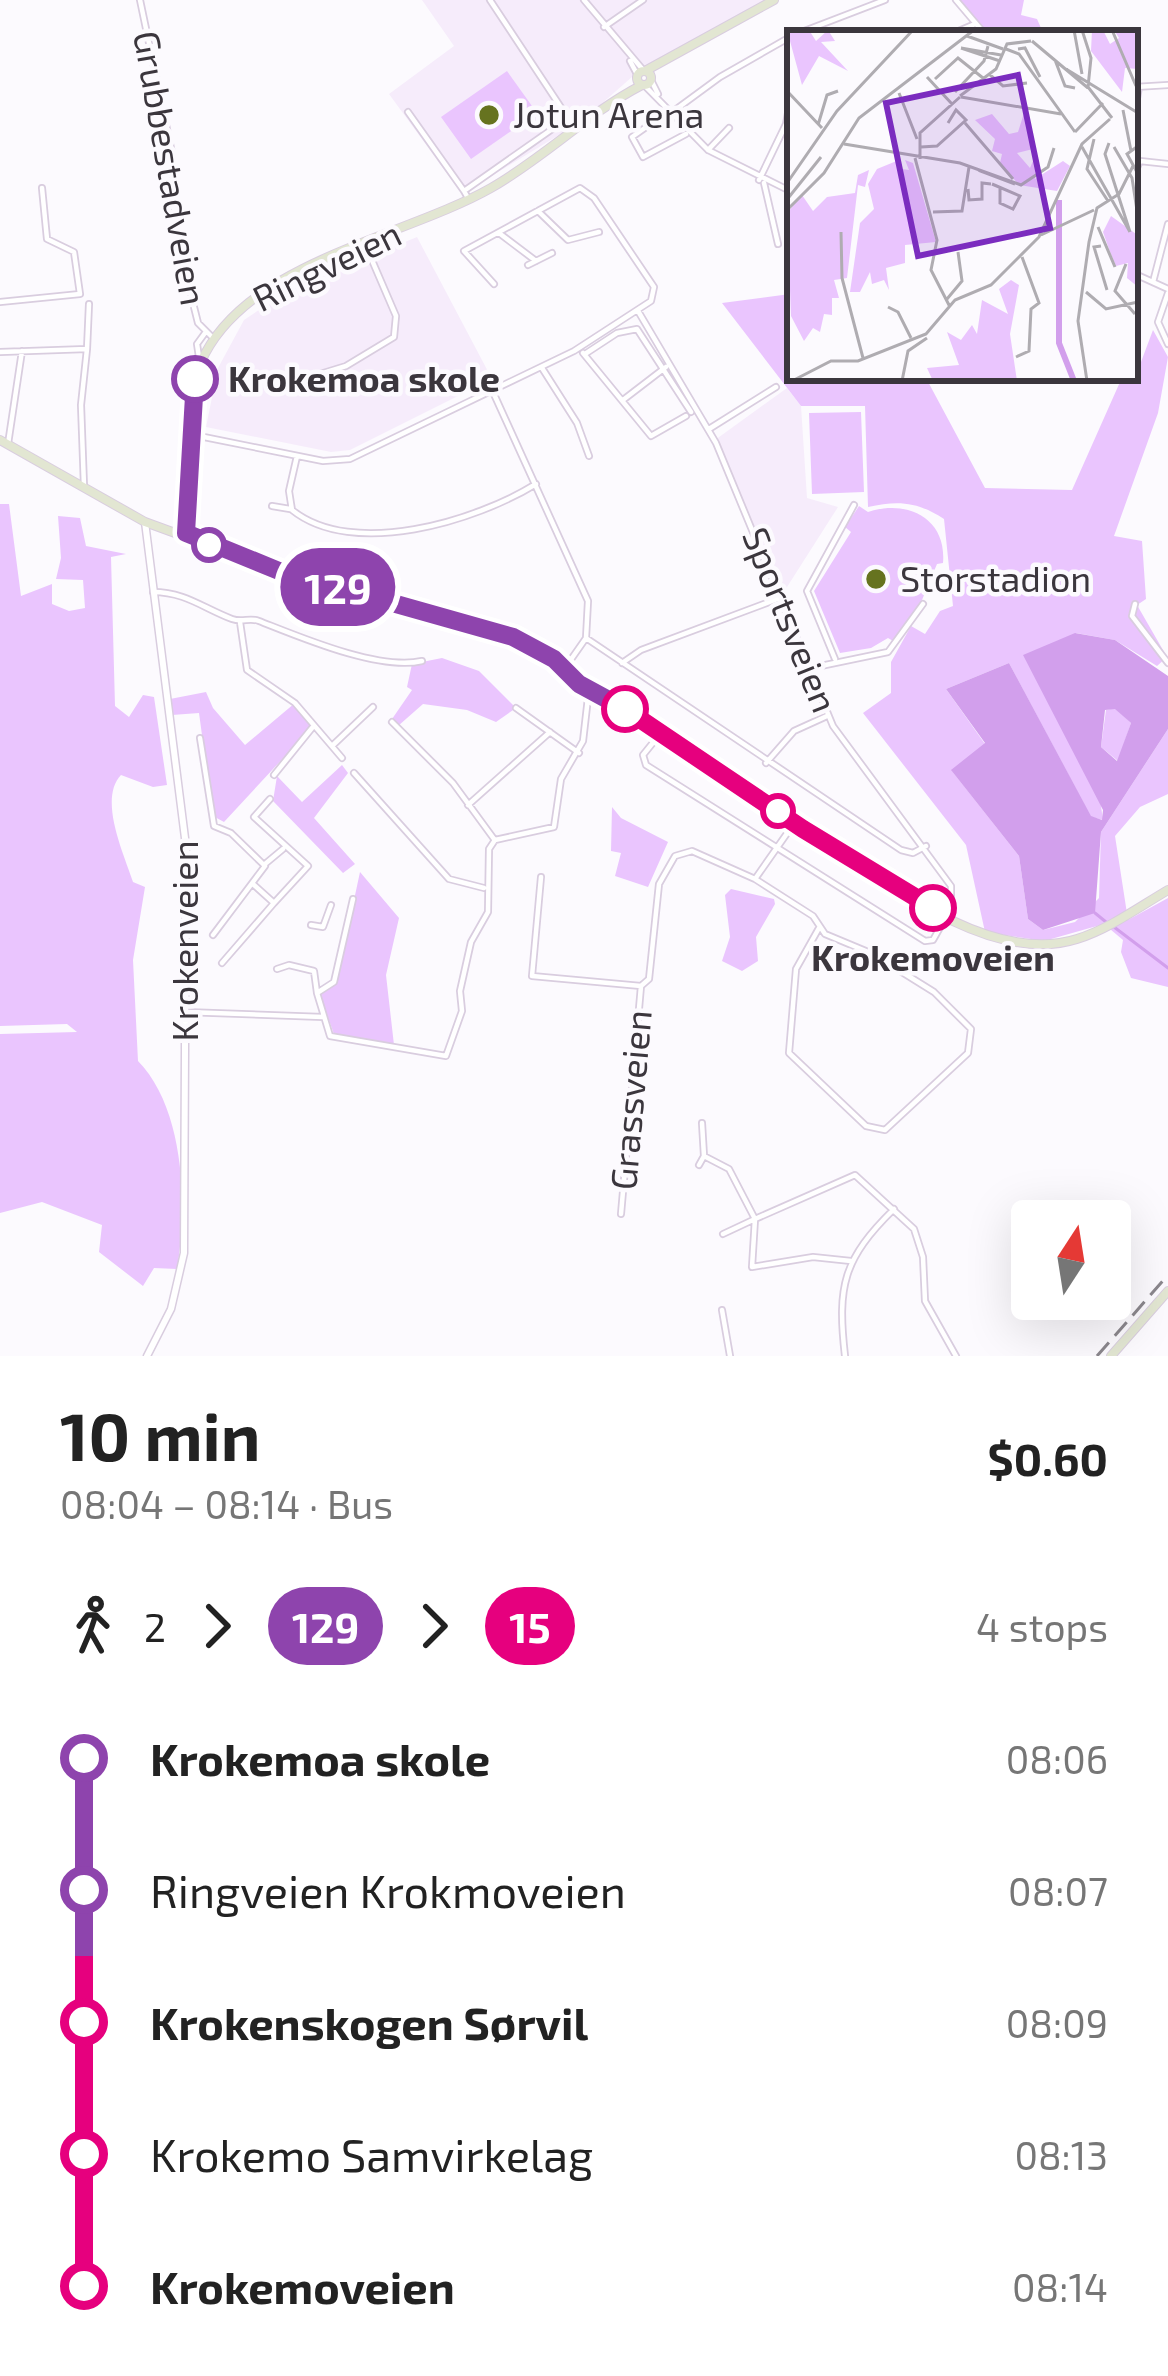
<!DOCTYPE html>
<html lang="en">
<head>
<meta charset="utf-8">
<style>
	:root { --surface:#fff; --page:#f6f6f6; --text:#222; --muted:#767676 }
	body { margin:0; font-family:"Exo 2",sans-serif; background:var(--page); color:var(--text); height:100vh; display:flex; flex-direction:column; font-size:45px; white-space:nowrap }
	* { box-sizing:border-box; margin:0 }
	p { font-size:39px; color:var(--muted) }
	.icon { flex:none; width:66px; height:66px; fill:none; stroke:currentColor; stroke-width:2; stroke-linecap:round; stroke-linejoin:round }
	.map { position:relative; height:1356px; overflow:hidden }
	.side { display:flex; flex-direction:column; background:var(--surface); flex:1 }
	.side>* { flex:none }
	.badge { padding:0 24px; border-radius:39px; font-size:42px; line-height:78px }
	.needle { width:78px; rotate:12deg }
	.controls { position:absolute; left:1011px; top:1200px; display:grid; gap:24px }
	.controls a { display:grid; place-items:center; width:120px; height:120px; border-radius:12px; background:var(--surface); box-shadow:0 12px 48px #0002; font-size:60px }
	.map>.badge { position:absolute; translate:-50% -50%; box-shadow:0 0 0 6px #fff }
	.legs { display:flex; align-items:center; gap:18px; height:132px; padding:0 60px; font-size:39px }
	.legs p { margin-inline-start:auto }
	.headline { display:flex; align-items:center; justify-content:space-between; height:204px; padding:0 60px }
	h1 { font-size:66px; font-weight:700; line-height:90px }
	ul { padding:0 60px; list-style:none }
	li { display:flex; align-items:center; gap:42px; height:132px; font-size:45px }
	li i { display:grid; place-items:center; width:18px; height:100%; margin:0 15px; background:currentColor }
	li i::after { content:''; width:30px; height:30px; margin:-15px; border:9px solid; border-radius:50%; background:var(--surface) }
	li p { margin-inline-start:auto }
	li:first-child i { background:linear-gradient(#0000 50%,currentColor 0) }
	li:last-child i { background:linear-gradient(currentColor 50%,#0000 0) }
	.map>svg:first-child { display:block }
	.built { fill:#f6ecfb }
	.green { fill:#eac5fe }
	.water { fill:#d29fec; fill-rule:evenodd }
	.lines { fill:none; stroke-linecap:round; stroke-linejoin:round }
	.stream { stroke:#d29fec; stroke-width:3 }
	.minor-casing { stroke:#d9cddf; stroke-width:8 }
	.tertiary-casing { stroke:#d9cddf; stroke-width:9 }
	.secondary-casing { stroke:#d9cddf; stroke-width:10 }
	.minor { stroke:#fff; stroke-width:4.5 }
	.tertiary { stroke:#fff; stroke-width:6 }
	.secondary { stroke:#e2e6d2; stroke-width:8 }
	.rail { stroke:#8b878d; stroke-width:3; stroke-dasharray:18 9; stroke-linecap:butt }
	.line-1-casing { stroke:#fff; stroke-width:27 }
	.line-2-casing { stroke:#fff; stroke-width:27 }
	.line-1 { stroke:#8e44ad; stroke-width:18 }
	.line-2 { stroke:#e6007e; stroke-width:18 }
	.poi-dot { fill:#66731f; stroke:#fcfafe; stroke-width:4.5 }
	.stop-1-dot { fill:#fff; stroke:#8e44ad; stroke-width:6 }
	.stop-2-dot { fill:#fff; stroke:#e6007e; stroke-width:6 }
	.labels { text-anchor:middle; stroke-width:9; stroke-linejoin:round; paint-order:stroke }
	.poi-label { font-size:36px; fill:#3b363d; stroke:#fcfafe; text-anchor:start }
	.street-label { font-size:36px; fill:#3b363d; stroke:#fcfafe }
	.stop-label { font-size:36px; font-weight:bold; fill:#3b363d; stroke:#fcfafe; text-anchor:start }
	.inset-river { fill:none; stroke:#d29fec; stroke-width:6 }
	.inset-road { fill:none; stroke:#afacb1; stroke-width:3 }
	.view { fill:#7b2cbf; fill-opacity:0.15; stroke:#7b2cbf; stroke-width:6 }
	.inset-edge { fill:none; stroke:#3b363d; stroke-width:6 }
</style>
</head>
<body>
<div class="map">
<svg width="1168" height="1356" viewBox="0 0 1168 1356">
	<rect width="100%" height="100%" fill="#fcfafe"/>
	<!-- built -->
	<path class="built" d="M422 0H767L641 69 582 121 462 194 389 94 454 46Z
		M417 237 492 379 350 450 331 452 206 427 218 368 244 320 287 291Z
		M787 388 801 406 807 498 838 507 780 598 715 440Z"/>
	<!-- green -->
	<path class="green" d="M958 0H1024L1021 15 1037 19 1041 28 1065 33H987Z
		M507 71 537 113 471 159 441 117Z
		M790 294V378H926L985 488 1072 490 1120 382 1135 378 1153 330 1168 357 1158 413 1114 536 1142 541 1146 599 1137 605 1167 657 1157 666 1115 640 1076 633 1103 820 1091 817 1009 663 946 689 985 744 952 771 1019 856 1028 919 1043 930 1075 922 1099 898 1101 832 1168 729V794L1140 807 1115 836 1128 920 1168 898V987L1131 978 1121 952 1123 940 1104 924 1044 941 985 932 966 845 863 713 891 693V662L911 626 925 634 940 611 953 606 944 519C918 502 899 500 868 507L865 406H801L722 303Z
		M861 412 864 492 812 494 809 413Z
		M0 504H9L21 596 52 584V604L69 611 85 608 83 580 56 579 61 558 58 516 80 518 86 546 126 554 111 557 115 706 129 717 143 695 154 697 167 785 153 787 121 775C98 799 124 854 133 882L145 887 133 960 138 1061C184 1108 188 1204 177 1269L154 1268 143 1286 99 1252 102 1225 42 1202 0 1213V1034L77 1032 67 1024 0 1026Z
		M859 506 868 512C907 499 947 518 943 563L937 564 922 600 893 641 888 638 871 648 840 653 814 591 851 532 845 527Z
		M442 658 479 671 516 708 496 722 467 710 423 704 398 726 392 719 412 690 407 687 412 664Z
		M206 692 213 708 245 745 295 703 312 727 224 822 213 816 199 713 172 715 170 699Z
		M1115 708 1131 723 1118 761 1101 747 1106 710Z
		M342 765 348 773 314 818 355 864 343 873 273 801 277 776 302 802Z
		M612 807 621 818 668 842 648 887 615 876 621 853 611 851Z
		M360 872 399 918 386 975 394 1045 335 1037 320 995 336 984Z
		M731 889 774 899 775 904 756 937 758 961 742 971 722 961 730 937 725 895Z"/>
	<!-- water -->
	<path class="water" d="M1075 633 1115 640 1168 676V729L1101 832 1095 913 1043 930 1028 919 1019 856 951 770 985 743 946 689 1009 663 1091 816 1102 820 1103 810 1023 655ZM1115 709 1131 723 1117 761 1101 747 1105 710Z"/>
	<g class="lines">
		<!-- stream -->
		<path class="stream" d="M1095 913 1106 922
			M1114 927 1168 968"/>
		<!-- minor casing -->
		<g class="minor-casing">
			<path id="minor" d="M140 0 172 153 175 231 198 323 214 339
				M584 0 644 71
				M956 0 984 33
				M604 27 643 0
				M799 33 885 0
				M954 33 975 24
				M630 61 638 76
				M651 80 658 94
				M644 85 708 150 790 191
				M1135 87 1168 85
				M1135 110 1139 87
				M669 111 632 137 643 157 686 134
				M408 112 464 191
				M671 113 720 77 790 37
				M708 150 729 128
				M1135 172 1140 161 1168 164
				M759 180 786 124 790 102
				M764 183 778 244
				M468 198 464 191 568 118 490 0
				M538 211 568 240 599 232
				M499 233 536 261
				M528 265 552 253
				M1135 274 1168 289
				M1153 282 1168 224
				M1168 293 1158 322 1168 344
				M0 302 80 294 74 252 47 239 42 188
				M638 311 716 443 833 726 951 886V908L933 940 925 941 646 765 643 755 660 734
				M0 352 87 349 89 304
				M583 353 651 436 686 416
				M585 354 617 333 637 329 691 412
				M200 364 197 344 205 333
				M542 368 577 423 589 456
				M307 378 346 366 394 337 396 316 365 244
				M493 392 588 601 586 638 565 668
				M623 400 666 367
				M709 429 776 387
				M189 434 323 461 350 459 574 351 651 301 654 287 594 198 580 188 464 251 494 284
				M8 444 22 351
				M297 456 289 491 292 510C353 559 476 521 536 484
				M84 486 81 405 87 349
				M272 506 290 509
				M153 592C185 592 203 608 232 619 243 623 249 617 259 621 300 637 379 671 422 661
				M1135 604 1132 616 1168 663
				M240 622 247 670 295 703 342 758
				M586 638 901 850 913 853 926 846
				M835 659 807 591 854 505
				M622 663 641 650 780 598
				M811 668 888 652 923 604
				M516 708 579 753
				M392 722 453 783 494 839
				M200 738 214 826 231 833 265 866 213 935
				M332 746 373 707
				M766 763 794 731 827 716
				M354 773 449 879 484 888
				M274 775 312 728
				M270 799 254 817 308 866 274 903
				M468 805 550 732
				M265 864 283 849
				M541 877 532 976 641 986 649 979 659 884 675 856 692 851 755 879 795 822
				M755 879 813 916 825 934 873 954 934 992 971 1029 968 1053 885 1130 866 1126 789 1053 796 969 819 928
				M353 899 334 982 317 993 330 1036 446 1056 462 1011 460 991 471 942 488 912 489 849 495 840 554 827 561 779 583 741 589 689
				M311 925 323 927 331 905
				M222 963 274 903 254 885
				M277 969 289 965 314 971 317 993
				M185 1012 323 1017
				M704 1156 729 1169 755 1219 723 1234
				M699 1165 704 1156 702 1123
				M621 1214 641 986
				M851 1261 813 1257 752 1267 755 1219 855 1175 914 1229 923 1257 925 1301 956 1356
				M722 1310 730 1356
				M845 1356C837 1286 843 1259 894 1209"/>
		</g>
		<!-- tertiary casing -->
		<g class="tertiary-casing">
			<path id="tertiary" d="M145 522 186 846 184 1253 171 1309 147 1356"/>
		</g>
		<!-- secondary casing -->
		<g class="secondary-casing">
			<path id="secondary" d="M645 71 774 0
				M637 78a7 7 0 1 1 14 0a7 7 0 1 1-14 0Z
				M0 440 145 522 279 571 524 642C555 657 576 681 607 696L836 847
				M186 533C199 477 177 417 201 362 245 262 403 238 491 188 544 158 588 113 642 85
				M832 844C896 890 995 965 1077 939 1109 929 1139 907 1168 890
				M1111 1356 1168 1291"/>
		</g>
		<!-- minor -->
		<use href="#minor" class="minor"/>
		<!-- tertiary -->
		<use href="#tertiary" class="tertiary"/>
		<!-- secondary -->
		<use href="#secondary" class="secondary"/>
		<!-- rail -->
		<path class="rail" d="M1097 1356 1168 1275"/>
	</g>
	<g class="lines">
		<!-- line-1 casing -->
		<g class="line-1-casing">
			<path id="line-1" d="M195 379 186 533 279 571 513 637 554 659 579 684 625 709"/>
		</g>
		<!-- line-2 casing -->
		<g class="line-2-casing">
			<path id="line-2" d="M625 709 803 829 933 908"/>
		</g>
		<!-- line-1 -->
		<use href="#line-1" class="line-1"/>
		<!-- line-2 -->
		<use href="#line-2" class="line-2"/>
	</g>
	<!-- markers -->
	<g class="poi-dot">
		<circle cx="489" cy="115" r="12"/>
		<circle cx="876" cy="579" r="12"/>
	</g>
	<g class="stop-1-dot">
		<circle cx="195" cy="379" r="21"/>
		<circle cx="209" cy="545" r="15"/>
	</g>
	<g class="stop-2-dot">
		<circle cx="625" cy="709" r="21"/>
		<circle cx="778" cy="811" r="15"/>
		<circle cx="933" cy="908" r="21"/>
	</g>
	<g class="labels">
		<!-- poi labels -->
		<g class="poi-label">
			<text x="513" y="128">Jotun Arena</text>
			<text x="900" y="592">Storstadion</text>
		</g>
		<!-- street labels -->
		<g class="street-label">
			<text transform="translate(170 168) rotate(80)" y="13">Grubbestadveien</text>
			<text transform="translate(327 266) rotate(-26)" y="13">Ringveien</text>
			<text transform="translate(790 620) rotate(68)" y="13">Sportsveien</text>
			<text transform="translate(185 941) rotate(-90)" y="13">Krokenveien</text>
			<text transform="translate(631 1100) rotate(-85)" y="13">Grassveien</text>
		</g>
		<!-- stop labels -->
		<g class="stop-label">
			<text x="228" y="392">Krokemoa skole</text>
			<text x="933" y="971" text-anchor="middle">Krokemoveien</text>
		</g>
	</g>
	<!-- overview -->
	<g transform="translate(787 30)">
		<rect width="351" height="351" fill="#fcfafe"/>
		<path d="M0 0H22L29 11 41 0 48 11 34 12 61 41 32 26 15 55ZM305 0H316L323 14 332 8 327 0H351V39L338 38 335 62 304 21ZM237 83 246 119 230 123 243 138 249 124 248 149 276 131 283 136 270 161 232 155 213 133 215 124 205 121 208 109 188 90 205 84 222 104 231 102ZM112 130 115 139 122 140 118 130 126 133 149 212 118 215V233L99 238 102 260 97 250 85 254 83 242 73 262H63L73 193 87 179 81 154 90 139ZM82 140 78 157 71 155 60 248 47 250 52 268H45V285L37 284 33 302 26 298 17 311 4 286 0 183 15 165 26 181 40 167 68 163 71 145ZM324 186 349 204 351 257 340 248 341 233 329 236 323 222 316 202ZM224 250 232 255 223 304 230 351H146L140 338 172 335 160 302 174 310 185 295 190 304 195 270 221 284 212 259Z" fill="#eac5fe"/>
		<path class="inset-river" d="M272 170V313L287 351"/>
		<path class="inset-road" d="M287 0 295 44M295 0 304 28 301 57 325 88M325 0 349 56M180 6 216 19M245 11 301 58M174 18 214 25M174 18 213 31M219 19 232 24 288 102M231 19 238 18 253 47M268 30 278 56 288 58M279 39 351 83M202 44 216 56 240 53M140 47 165 74M148 49 171 28 196 48M0 61 35 98M168 62 197 31 201 16M112 63 130 109M173 66 209 39 220 14 244 11M174 67 274 84M336 80 344 121M178 93 226 149M31 95 40 65 51 61M288 102 316 73M307 109 300 139 321 171M322 113 318 124 343 202M57 114 173 133 234 155 261 137 267 118M351 116 340 124 351 144M134 117 150 116 179 90 169 80 161 93M295 117 343 202M327 117 345 148 351 187M128 128 150 210 144 240 163 277M133 129V103L173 67M191 140 228 154M0 153 50 81 126 0M205 154 233 166 226 179 213 173V158M181 159 182 170 195 169V153L204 154M2 167 34 127M0 180 37 143 72 88 187 0M146 182 175 181 182 137M311 197 328 237M54 202 55 248 76 328M254 205 307 180M314 216 307 217 320 260M339 234 328 261 348 284M299 262 319 279 351 272M160 269 175 251 171 222M101 277 111 282 124 308M229 327 242 321 244 279 252 273 235 227M5 351 44 331H71L139 304 168 270 204 255 252 207 295 114 323 89M115 351 121 321 140 308M300 351 291 291 302 212 310 178 332 164 346 136"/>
		<path class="view" d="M231 45 263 198 131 226 99 73Z"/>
		<rect width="351" height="351" class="inset-edge"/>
	</g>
</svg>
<div class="controls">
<a><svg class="needle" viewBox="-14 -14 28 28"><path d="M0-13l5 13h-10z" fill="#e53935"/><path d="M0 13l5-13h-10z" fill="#767676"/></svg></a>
</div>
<b class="badge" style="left:338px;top:587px;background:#8e44ad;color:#fff">129</b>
</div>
<section class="side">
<div class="headline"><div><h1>10 min</h1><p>08:04 – 08:14 · Bus</p></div><b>$0.60</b></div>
<div class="legs"><svg class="icon" aria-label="walk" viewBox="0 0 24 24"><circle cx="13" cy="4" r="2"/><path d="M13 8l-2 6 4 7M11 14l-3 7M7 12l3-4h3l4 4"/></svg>2<svg class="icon" aria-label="forward" viewBox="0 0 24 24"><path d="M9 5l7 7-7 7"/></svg><b class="badge" style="background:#8e44ad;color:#fff">129</b><svg class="icon" aria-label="forward" viewBox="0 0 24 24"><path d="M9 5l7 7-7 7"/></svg><b class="badge" style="background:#e6007e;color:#fff">15</b><p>4 stops</p></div>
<ul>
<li><i style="color:#8e44ad"></i><b>Krokemoa skole</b><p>08:06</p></li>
<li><i style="color:#8e44ad"></i><span>Ringveien Krokmoveien</span><p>08:07</p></li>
<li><i style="color:#e6007e"></i><b>Krokenskogen Sørvil</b><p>08:09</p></li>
<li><i style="color:#e6007e"></i><span>Krokemo Samvirkelag</span><p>08:13</p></li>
<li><i style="color:#e6007e"></i><b>Krokemoveien</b><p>08:14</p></li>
</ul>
</section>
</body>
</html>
